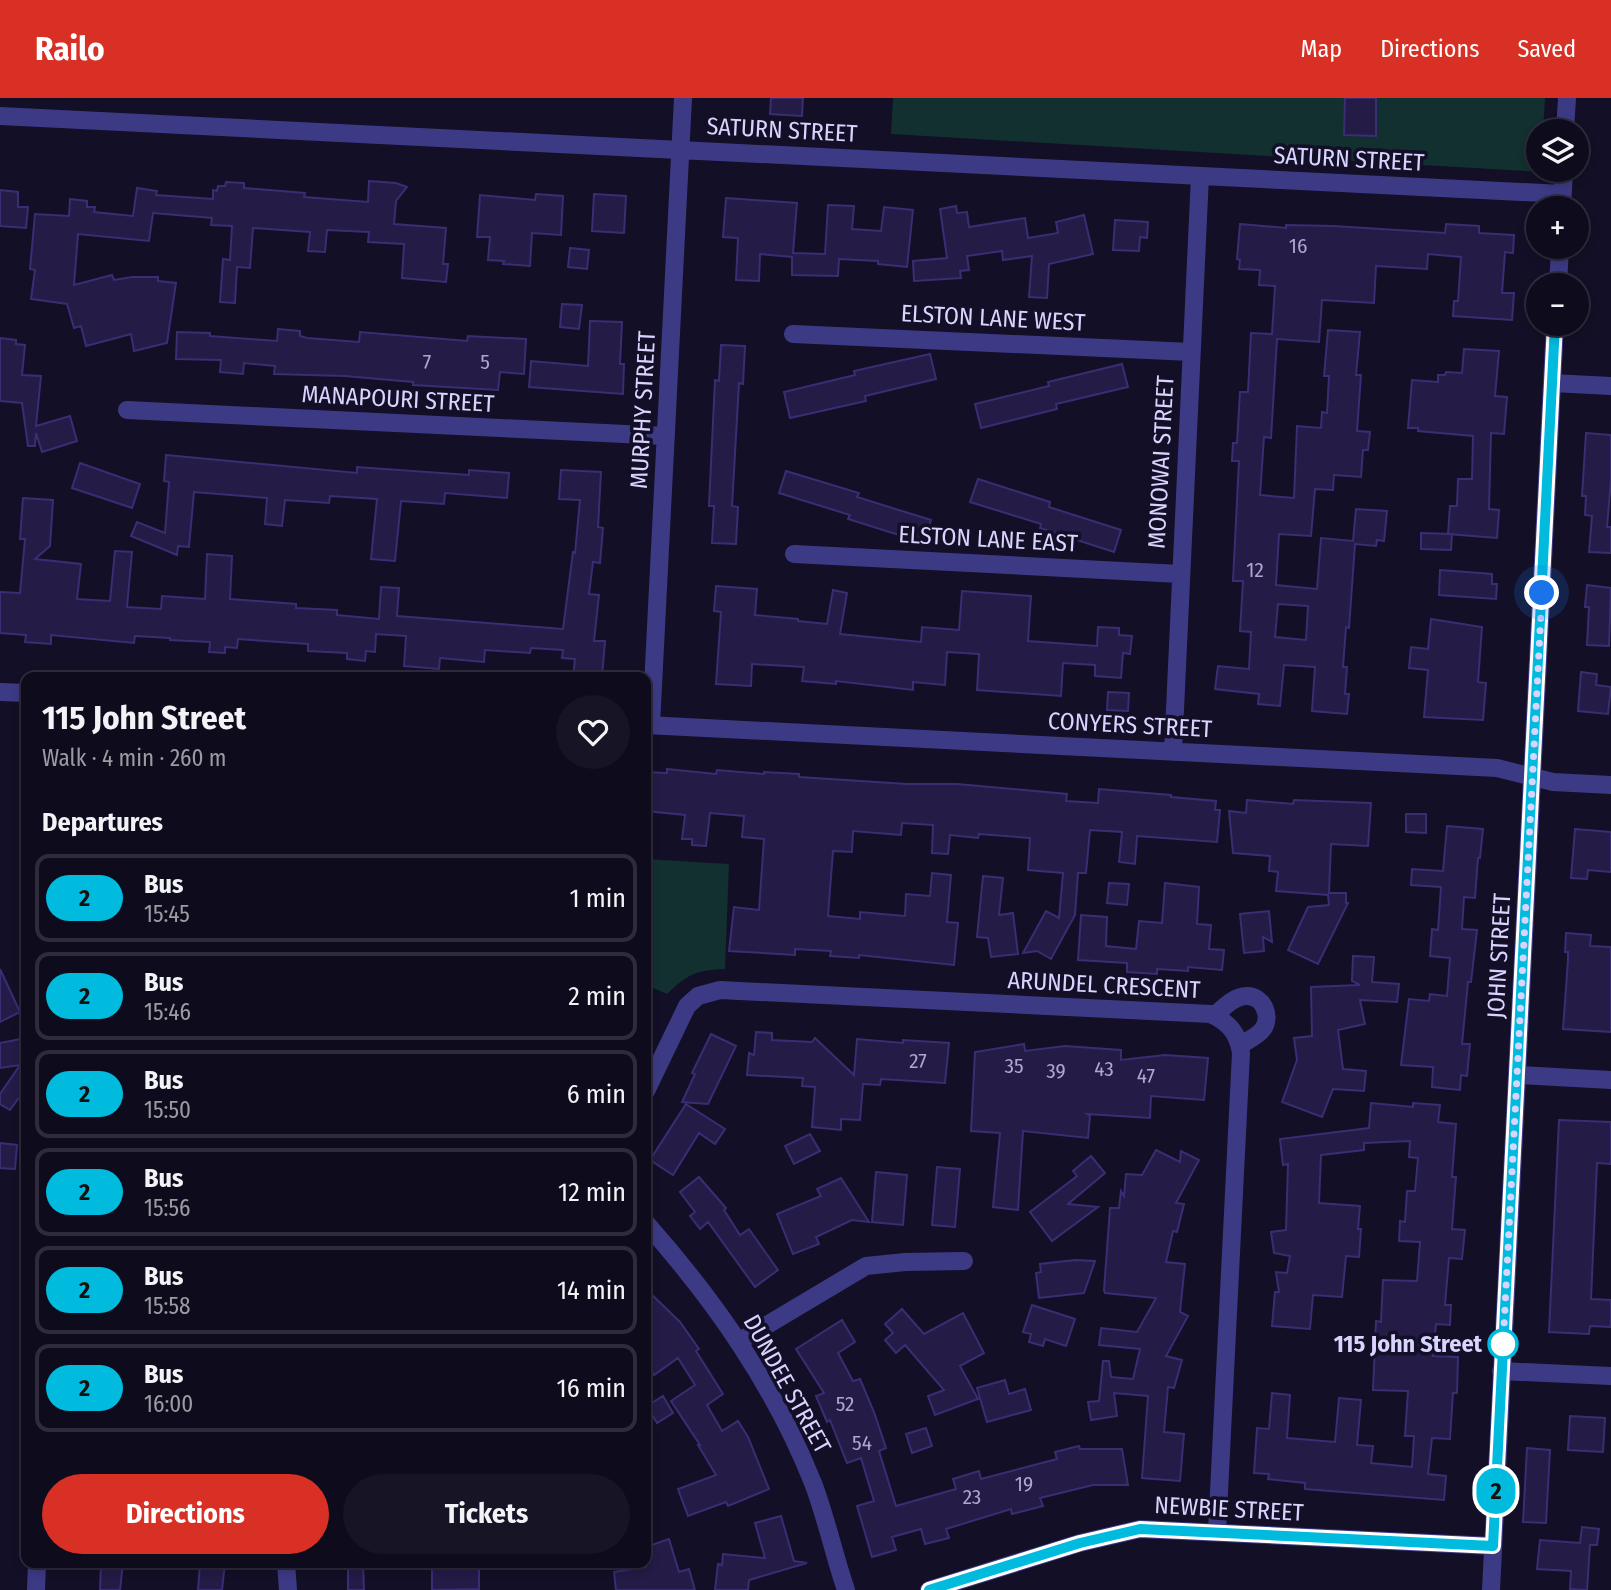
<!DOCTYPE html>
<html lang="en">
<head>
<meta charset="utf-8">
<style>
	:root { --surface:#0e0b1c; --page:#171425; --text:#f1f3f6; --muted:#9b9ba3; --line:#2e2b3b; --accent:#d93025 }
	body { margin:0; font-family:"Fira Sans Condensed",sans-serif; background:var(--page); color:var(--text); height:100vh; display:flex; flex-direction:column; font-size:26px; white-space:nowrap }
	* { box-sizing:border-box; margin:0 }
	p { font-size:23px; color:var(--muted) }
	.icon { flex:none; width:38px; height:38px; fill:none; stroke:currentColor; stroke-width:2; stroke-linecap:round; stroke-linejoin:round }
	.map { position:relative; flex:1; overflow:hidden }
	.sheet { position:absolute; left:21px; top:574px; width:630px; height:896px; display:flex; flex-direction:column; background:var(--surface); border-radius:14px; box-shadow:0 4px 10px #0003,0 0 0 2px var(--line) }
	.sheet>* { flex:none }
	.badge { padding:0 14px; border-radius:23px; font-size:24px; line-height:46px }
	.fabs { position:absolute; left:1526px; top:21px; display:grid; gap:14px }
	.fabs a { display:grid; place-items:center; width:63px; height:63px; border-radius:50%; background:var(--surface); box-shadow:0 4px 10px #0003,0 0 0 2px var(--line); font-size:35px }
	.you { position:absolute; width:35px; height:35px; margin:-18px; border:5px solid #fff; border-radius:50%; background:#1a73e8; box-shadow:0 0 0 10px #1a73e833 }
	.map>.badge { position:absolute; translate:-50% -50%; box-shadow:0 0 0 4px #fff }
	h2 { padding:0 21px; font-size:26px; line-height:63px }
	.round { display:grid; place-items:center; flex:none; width:74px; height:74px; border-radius:37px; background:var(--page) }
	.summary { display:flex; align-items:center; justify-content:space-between; height:119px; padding:0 21px }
	h1 { font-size:33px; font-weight:700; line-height:52px }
	.primary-button { display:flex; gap:14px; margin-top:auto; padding:14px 21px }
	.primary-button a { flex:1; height:80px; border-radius:42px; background:var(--accent); color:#fff; font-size:28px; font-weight:700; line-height:80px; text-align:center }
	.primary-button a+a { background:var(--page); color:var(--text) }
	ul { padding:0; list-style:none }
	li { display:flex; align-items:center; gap:21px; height:88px; margin:0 14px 10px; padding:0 7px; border:4px solid var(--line); border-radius:14px }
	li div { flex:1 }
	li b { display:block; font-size:26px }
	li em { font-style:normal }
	li .badge { min-width:77px; font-weight:700; text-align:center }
	header { display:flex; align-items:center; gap:42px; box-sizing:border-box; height:98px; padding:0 35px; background:var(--accent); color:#fff }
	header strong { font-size:33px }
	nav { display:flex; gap:38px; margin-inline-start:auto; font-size:24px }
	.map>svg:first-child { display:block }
	.green { fill:#12302f }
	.building { fill:#241b47; stroke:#3b2d73; stroke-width:2; fill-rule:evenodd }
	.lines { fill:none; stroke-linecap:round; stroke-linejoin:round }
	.minor { stroke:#3d3a85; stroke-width:18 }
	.tertiary { stroke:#3d3a85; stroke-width:18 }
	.line-casing { stroke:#fff; stroke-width:16 }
	.line { stroke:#00bbde; stroke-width:10 }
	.walk { stroke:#d9d4ff; stroke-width:7; stroke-dasharray:0 12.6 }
	.stop-dot { fill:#fff; stroke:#00bbde; stroke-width:3.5 }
	.labels { text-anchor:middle; stroke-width:7; stroke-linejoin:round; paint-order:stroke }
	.number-label { font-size:21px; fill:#aca6d1 }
	.street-label { font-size:24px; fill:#d9d4ff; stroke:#130f26 }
	.stop-label { font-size:24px; font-weight:bold; fill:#d9d4ff; stroke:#130f26; text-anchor:end }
</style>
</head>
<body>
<header>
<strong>Railo</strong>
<nav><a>Map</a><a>Directions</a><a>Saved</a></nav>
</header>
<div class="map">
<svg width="1611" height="1492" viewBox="0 0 1611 1492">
	<rect width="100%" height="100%" fill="#130f26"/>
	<!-- green -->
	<path class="green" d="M893 0H1545L1543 33H1538V72L1541 74 891 36Z
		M646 761 729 766 725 871C697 872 688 876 667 896L646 887Z"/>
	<!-- building -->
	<path class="building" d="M771 0H803L802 18 770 16Z
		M1345 0H1376V38L1344 37Z
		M369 83 396 85 407 89 396 103 394 126 446 130 443 166H448L446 184 402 180 404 146 368 144 369 134 327 132 325 154 308 153 310 134 253 130 250 170 237 169 235 205 220 204 223 161 230 162 232 128 211 127 212 120 153 115 149 143 78 136 74 187 112 177 114 182 132 179H158V183L176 185 167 245 134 253 131 236 86 248 81 228 74 230 67 206 31 201 35 172 30 171 35 116 69 118 70 101 87 103V109H95L94 114 133 118 137 90 157 93 156 97 213 101V92L217 93 218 88H225L226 84 244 85V90L305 95 304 99 368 104Z
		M0 92 18 94V109H28L26 130 0 128Z
		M536 96 563 98 561 137 532 135 530 168 503 166 504 163 488 162 490 139H477L480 97 535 102Z
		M594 96 626 98 624 135 592 133Z
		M726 100 797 105 793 155 825 156 828 107 854 108 852 131 881 133 884 109 913 112 907 169 878 166V163L839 161 838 178 792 177V159L760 156 759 183 736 182 738 140 723 139Z
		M956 108 957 115 967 114 969 129 1025 120 1028 140 1058 135 1056 124 1084 117 1093 156 1049 166 1047 200 1029 199 1032 158 1003 162 1002 153 967 158 969 172 960 173 961 180 914 183 913 163 947 160 940 111Z
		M1115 122 1148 124 1147 140 1140 139 1139 153 1113 152Z
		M1240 126 1286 130V127L1333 128 1445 135 1446 126 1479 128V135L1514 137 1513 155 1505 154 1502 195H1514L1512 222 1453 218 1454 203H1458L1461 159 1428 156 1427 171 1376 168 1374 205 1322 202 1319 244 1277 241 1271 340 1264 339 1260 397 1294 400 1297 328 1321 330 1322 314 1327 315 1329 278H1324L1328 232 1360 234 1356 277H1361L1357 333 1370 334 1368 352H1363L1361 379 1334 377 1333 392 1315 391 1311 438 1279 436 1276 487 1317 491 1321 440 1353 443 1356 411 1387 413 1384 443 1377 442 1376 448 1355 446 1349 530 1346 529 1343 569H1347L1345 596H1349L1347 616 1312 613 1315 569 1284 567 1280 608 1258 606 1259 596 1215 591 1218 568 1249 571 1251 534 1240 533 1243 483H1233L1239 363H1232L1233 345H1237L1240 294H1248L1251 235 1272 236 1275 188 1259 187 1260 172 1239 171 1240 162 1237 161ZM1278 506 1308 508 1306 542 1275 539Z
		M570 150 589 152 587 171 568 169Z
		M562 206 582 207 579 231 560 229Z
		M590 223 622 224 620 266H624L623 296 529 289 531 263 588 268Z
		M278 231 300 233V238L307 240 359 244 360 234 467 243 468 238 526 241 524 276 500 274 498 292 413 287V284L345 278 274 276 275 268 244 265 243 276 220 274 221 262 176 261 177 234 210 235V238L277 243Z
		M0 240 16 242V246L25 247 22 277 41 278 36 328 70 318 77 343 42 354 36 335 35 348H28L22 305 0 303Z
		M721 247 745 248 743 286 739 285 732 408 738 409 736 446 712 445 714 408H709L715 282 719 283Z
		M1464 251 1499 253 1495 298 1507 299 1504 336 1491 335 1489 411 1499 412 1497 440 1448 436 1450 408H1457L1458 381H1472L1473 338 1418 333V330H1408L1412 282 1438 284V277H1445L1446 274 1462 275Z
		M930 256 936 281 865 298 866 303 790 320 784 294 855 277 854 273Z
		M1122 266 1128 289 1056 306 1057 311 981 330 975 306 1049 288 1048 284Z
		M1586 335 1611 337V382L1607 429H1611V455L1589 454 1592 418 1585 417 1586 398H1582Z
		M166 357 357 375V369L469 377V372L509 375 507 400 445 395 444 406 401 403 395 463 371 461 377 401 330 398 329 405 285 402 282 428 265 426 267 400 194 394 189 449 178 448 177 457 131 438 137 424 165 435 169 384 164 383Z
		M80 365 140 386 132 410 72 390Z
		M561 372 601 374 598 429 603 430 600 465 593 464 589 496 599 497 594 543H605L602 579H573L575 561 562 560 563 552 531 550 530 555 485 552 484 564 440 560 439 571 404 568 406 538 376 536 375 554 366 553 365 563 347 561V555L308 553V546L238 541 237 550 225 549V555L209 554 210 544 170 542V540L135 538 134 545 51 537V546L25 544 26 537 0 535V494L20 495 25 441H20L23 400 53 402 50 448 35 461 81 466 77 501 110 503 115 453 132 454 127 509 161 511 162 498 205 501 207 456 232 458 230 501 296 506V510L337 512V517L379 521 381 489 399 490 397 518 563 531 573 454 575 455 580 402 559 401Z
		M786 373 859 395 857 399 931 422 924 445 848 421 850 417 779 395Z
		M978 381 1050 404 1049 409 1121 432 1114 454 1040 430 1041 426 970 404Z
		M1421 435 1452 436 1451 452 1421 451Z
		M1440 472 1492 476V486H1497L1496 501 1439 497Z
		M1587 487 1611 490 1609 548 1587 547 1589 509H1585Z
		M716 488 757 491 755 517 798 521V523L827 526 833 492 847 495 840 536 921 544 922 529 959 532 962 493 1031 498 1028 543 1097 548 1098 529 1119 530V537L1132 538 1130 556 1123 555 1121 580 1095 578V567L1063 565 1061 598 977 592 979 556 947 554 945 587 913 584V592L836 583V586L802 583 804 569 752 566 751 588 716 586 721 514 714 513Z
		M1431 521 1482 529 1478 584 1486 585 1483 622 1424 619 1428 572 1409 570 1411 549 1428 551Z
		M1581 574 1597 576 1596 587 1611 589 1608 616 1578 613Z
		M1108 594 1129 595 1128 613 1107 612Z
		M667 671 716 676 717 672 764 676V674L799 676V679L907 686H957L1067 696 1066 703 1098 705 1099 691 1171 697V699L1216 703 1215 712H1220L1217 744 1137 738 1135 766 1119 764 1122 734 1090 732 1086 775H1078L1075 817 1051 861 1037 853 1023 855 1046 813 1059 820 1063 775 1028 772 1030 740 979 736 978 740 950 737 948 756 932 755 933 727 902 725 901 737 853 733 852 754 833 753 828 818 860 821V814L905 818 906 796 930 798 932 775 951 777 947 824 958 825 954 867 859 857V860L830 858 831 853 795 851V857L729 853 734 809 759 812 764 741 742 739 744 718 710 715 706 748 692 747V741H682L685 717 646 713V674L667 675Z
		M1247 702 1293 706 1294 702 1371 705 1368 748 1331 746 1329 795H1346V805H1348L1318 866 1288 852 1308 809 1329 807 1328 797 1276 793 1278 774 1269 773 1270 758 1233 755 1229 713 1246 715Z
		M1406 716H1426V735L1406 734Z
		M1447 728 1483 731 1480 760H1478L1475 800 1464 799 1462 831 1477 832 1471 884H1468L1462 946H1470L1467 978 1461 977 1460 992 1432 989 1433 969 1401 967 1409 901 1429 903 1430 896 1447 898 1450 860 1430 858 1432 831 1438 832 1441 789 1411 787 1412 771 1443 773Z
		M1575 731 1611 734V774L1588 772 1587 781 1571 780Z
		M983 778 1003 780 999 817 1013 815 1018 856 991 859 988 840 977 839Z
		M1109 785 1129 786 1127 807 1107 805Z
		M1165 785 1199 789 1197 826 1211 827 1209 851 1224 852 1222 872 1188 869V873L1157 871V876L1127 874V865L1078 862 1081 817 1107 819 1106 848 1136 851 1139 823 1162 825Z
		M1269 813 1272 844 1263 839 1264 853 1244 855 1240 816Z
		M1566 835 1591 837 1590 848 1611 849V934L1563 931 1568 862V854H1565Z
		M1353 858 1374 859 1372 884 1399 886 1397 904 1360 902 1365 926 1338 932 1343 971 1366 973 1364 993 1333 991 1322 1019 1282 1004 1297 962 1294 940 1312 938 1311 889 1360 887 1352 883Z
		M0 871 20 914 0 924Z
		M756 934 772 935V942L812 944 815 940 854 977 857 941 903 945V942L949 945 945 985 881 981 880 987 863 986 860 1022 841 1021V1032L812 1029 815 989 802 988 803 980 747 977 749 955 754 957Z
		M711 936 736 948 708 1006 682 1004 695 976 692 975Z
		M26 940V1001H18L10 1012 0 1006V996L20 967 0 970V945Z
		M1024 946 1025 953 1065 948 1121 952V962L1165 957 1208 960 1204 1002 1151 998 1150 1020 1087 1016 1090 1018 1088 1040 1023 1033 1018 1112 993 1109 1000 1035 971 1033 975 954Z
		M1371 1005 1413 1009V1005L1440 1007 1438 1024 1456 1026 1452 1079H1456L1452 1131 1465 1132 1462 1161 1449 1160 1445 1207H1451L1450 1227 1436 1226 1433 1258 1458 1259 1457 1295H1453L1450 1341 1432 1340 1428 1376 1446 1378 1444 1402 1305 1391V1385L1268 1381 1269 1376 1254 1375 1257 1330 1269 1331 1272 1295 1290 1297 1287 1340 1335 1344 1339 1300 1361 1302 1357 1347 1373 1348 1371 1365 1412 1369 1414 1338H1405L1408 1293 1373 1292 1376 1223 1381 1224 1383 1182 1417 1183 1420 1144 1399 1143 1400 1123 1405 1124 1407 1093H1415L1418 1060 1409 1059 1410 1043 1364 1045V1052L1321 1057 1319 1105 1360 1108 1358 1131H1361L1359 1159 1346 1158 1342 1199 1313 1197 1310 1231 1272 1228 1275 1194H1279L1276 1174 1287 1175 1290 1158 1274 1155 1271 1134 1286 1132 1288 1066 1283 1067 1280 1041 1369 1030Z
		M686 1006 725 1031 715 1046 699 1035 673 1077 650 1062Z
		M1559 1022 1611 1024V1066L1597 1065 1591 1201 1611 1202V1229L1590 1228 1589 1236 1549 1234Z
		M810 1036 820 1053 794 1066 785 1048Z
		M0 1045 17 1047 15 1071 0 1070Z
		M1156 1052 1180 1064 1181 1053 1199 1062 1176 1105 1184 1106 1177 1134 1173 1133 1166 1164 1185 1166 1180 1214 1188 1218 1166 1258 1182 1262 1174 1290 1168 1289 1164 1334 1184 1336 1180 1383 1142 1380 1148 1298 1114 1295 1117 1318 1091 1322 1088 1304 1099 1303 1103 1263H1109L1111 1279 1133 1281 1140 1251 1099 1247 1101 1230 1137 1234 1156 1200 1105 1195 1104 1192 1110 1110H1119L1121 1093 1124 1098 1126 1076 1142 1077Z
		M1091 1058 1105 1075 1068 1106 1098 1109 1052 1143 1030 1114 1077 1078 1073 1073Z
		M937 1069 960 1071 955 1129 932 1127Z
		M876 1074 907 1077 903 1127 872 1124Z
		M699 1079 726 1110 724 1112 740 1137 749 1131 778 1172 755 1189 708 1124 700 1131 690 1118 695 1114 680 1094Z
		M841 1080 869 1124 852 1122 816 1139 819 1146 793 1156 777 1116 821 1098 817 1091Z
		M1075 1162 1095 1163 1084 1195 1039 1200 1036 1175 1041 1174 1040 1166Z
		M646 1191 680 1224 699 1251 696 1253 723 1296 707 1307 722 1333 738 1323 748 1339 769 1391 728 1408 726 1404 688 1418 678 1391 716 1377 698 1347H700L671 1303 695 1287 678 1260 654 1277 646 1265Z
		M1032 1207 1075 1221 1066 1248 1045 1241 1043 1248 1029 1244 1031 1236 1023 1234Z
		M902 1211 924 1236 963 1215 984 1255 960 1268 978 1301 935 1317 928 1298 944 1292 905 1247 896 1255 885 1242 893 1235 885 1226Z
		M842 1222 855 1244 838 1255 853 1283 860 1281 874 1314 886 1350 879 1353 896 1408 956 1391 953 1381 979 1373 981 1381 1057 1361 1055 1354 1079 1348 1080 1351H1122L1128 1387H1093L1040 1400 1043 1408 1012 1416 1011 1411 946 1431 949 1440 925 1446 921 1431 892 1439 896 1452 872 1459 857 1408 874 1403 861 1360 847 1365 830 1322 827 1324 816 1298 824 1295 796 1251Z
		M1005 1282 1009 1296 1025 1291 1031 1312 987 1324 977 1290Z
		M663 1298 673 1315 657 1325 647 1308Z
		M1570 1318 1605 1320 1603 1354 1568 1352Z
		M926 1330 932 1348 912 1355 906 1336Z
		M1527 1350 1550 1352 1546 1425 1523 1424Z
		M781 1418 794 1463 807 1465 749 1482 748 1492H715L718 1466 722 1467 723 1456 765 1460 755 1425Z
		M1582 1429 1599 1431 1597 1447H1590L1587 1492 1570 1491 1571 1473 1537 1471 1540 1442 1580 1445Z
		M669 1441 679 1474 689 1471 695 1492H616L614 1474 646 1469V1449Z
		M101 1465H123L120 1492H100Z
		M200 1465H225L222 1492H198Z
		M348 1465H363L364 1492H348Z
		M444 1465H460V1468H479V1491L432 1492V1468H444Z"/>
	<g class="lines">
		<!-- minor -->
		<path class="minor" d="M0 18 1562 96
			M793 236 1191 254
			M127 312 666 338
			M794 456 1180 476
			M0 594 26 595
			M646 627 1497 670 1553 684 1611 687
			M651 627 683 0
			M1173 654 1200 78
			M1214 918C1223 910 1234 898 1247 898 1263 898 1272 918 1263 931 1258 938 1247 943 1240 947
			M1518 977 1611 982
			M646 993 687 908 698 898 720 892 1211 916C1229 925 1238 935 1241 955L1217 1434
			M646 1125C715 1203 774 1287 813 1385 826 1419 834 1457 846 1492
			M740 1243 866 1168 905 1164 964 1163
			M1501 1273 1611 1278
			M286 1465 288 1492
			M36 1492 37 1465"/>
		<!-- tertiary -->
		<path class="tertiary" d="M1565 33 1567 0
			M1562 110 1564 72
			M1558 187 1560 149
			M1552 285 1611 288
			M929 1492 1080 1445 1140 1431 1493 1448
			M1491 1492 1555 226"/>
	</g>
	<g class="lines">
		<!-- line casing -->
		<g class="line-casing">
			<path id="line" d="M929 1492 1080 1445 1140 1431 1493 1448 1555 226"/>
		</g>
		<!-- line -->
		<use href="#line" class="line"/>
		<!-- walk -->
		<path class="walk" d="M1503 1246V1248L1542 495"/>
	</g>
	<!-- markers -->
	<circle class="stop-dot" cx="1503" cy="1246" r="14"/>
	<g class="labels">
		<!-- number labels -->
		<g class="number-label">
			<text x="1298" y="155">16</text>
			<text x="427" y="271">7</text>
			<text x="485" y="271">5</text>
			<text x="1255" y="479">12</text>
			<text x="918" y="970">27</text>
			<text x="1014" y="975">35</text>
			<text x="1104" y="978">43</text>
			<text x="1056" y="980">39</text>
			<text x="1146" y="985">47</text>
			<text x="845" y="1313">52</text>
			<text x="862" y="1352">54</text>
			<text x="1024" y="1393">19</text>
			<text x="972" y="1406">23</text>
		</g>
		<!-- street labels -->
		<g class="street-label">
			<text transform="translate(782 32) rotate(3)" y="8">SATURN STREET</text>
			<text transform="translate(1349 61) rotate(3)" y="8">SATURN STREET</text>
			<text transform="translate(993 220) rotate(3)" y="8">ELSTON LANE WEST</text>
			<text transform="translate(398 301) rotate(3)" y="8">MANAPOURI STREET</text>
			<text transform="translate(643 312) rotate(-87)" y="8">MURPHY STREET</text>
			<text transform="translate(1161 364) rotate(-87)" y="8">MONOWAI STREET</text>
			<text transform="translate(988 441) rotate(3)" y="8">ELSTON LANE EAST</text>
			<text transform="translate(1130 627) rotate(3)" y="8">CONYERS STREET</text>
			<text transform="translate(1499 858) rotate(-87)" y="8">JOHN STREET</text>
			<text transform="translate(1104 887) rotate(3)" y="8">ARUNDEL CRESCENT</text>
			<text transform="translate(787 1286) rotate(61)" y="8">DUNDEE STREET</text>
			<text transform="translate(1229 1411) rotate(3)" y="8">NEWBIE STREET</text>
		</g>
		<!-- stop labels -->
		<g class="stop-label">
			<text x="1482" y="1254">115 John Street</text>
		</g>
	</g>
</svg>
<div class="fabs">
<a><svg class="icon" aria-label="layers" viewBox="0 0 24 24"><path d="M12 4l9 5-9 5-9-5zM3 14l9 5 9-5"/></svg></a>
<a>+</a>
<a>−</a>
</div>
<div class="you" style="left:1542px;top:495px"></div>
<b class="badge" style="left:1496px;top:1393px;background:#00bbde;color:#111">2</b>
<section class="sheet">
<div class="summary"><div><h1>115 John Street</h1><p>Walk · 4 min · 260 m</p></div><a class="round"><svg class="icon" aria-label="heart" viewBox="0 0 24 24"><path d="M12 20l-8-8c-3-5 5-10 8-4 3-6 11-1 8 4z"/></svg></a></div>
<h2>Departures</h2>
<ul>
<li><span class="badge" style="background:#00bbde;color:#111">2</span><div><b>Bus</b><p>15:45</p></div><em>1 min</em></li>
<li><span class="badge" style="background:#00bbde;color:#111">2</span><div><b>Bus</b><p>15:46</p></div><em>2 min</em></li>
<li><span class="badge" style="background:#00bbde;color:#111">2</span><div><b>Bus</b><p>15:50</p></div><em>6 min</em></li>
<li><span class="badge" style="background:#00bbde;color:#111">2</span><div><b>Bus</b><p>15:56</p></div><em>12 min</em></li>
<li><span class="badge" style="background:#00bbde;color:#111">2</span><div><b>Bus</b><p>15:58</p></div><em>14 min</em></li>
<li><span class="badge" style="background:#00bbde;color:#111">2</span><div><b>Bus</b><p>16:00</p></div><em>16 min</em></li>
</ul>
<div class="primary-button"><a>Directions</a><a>Tickets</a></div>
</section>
</div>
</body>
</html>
